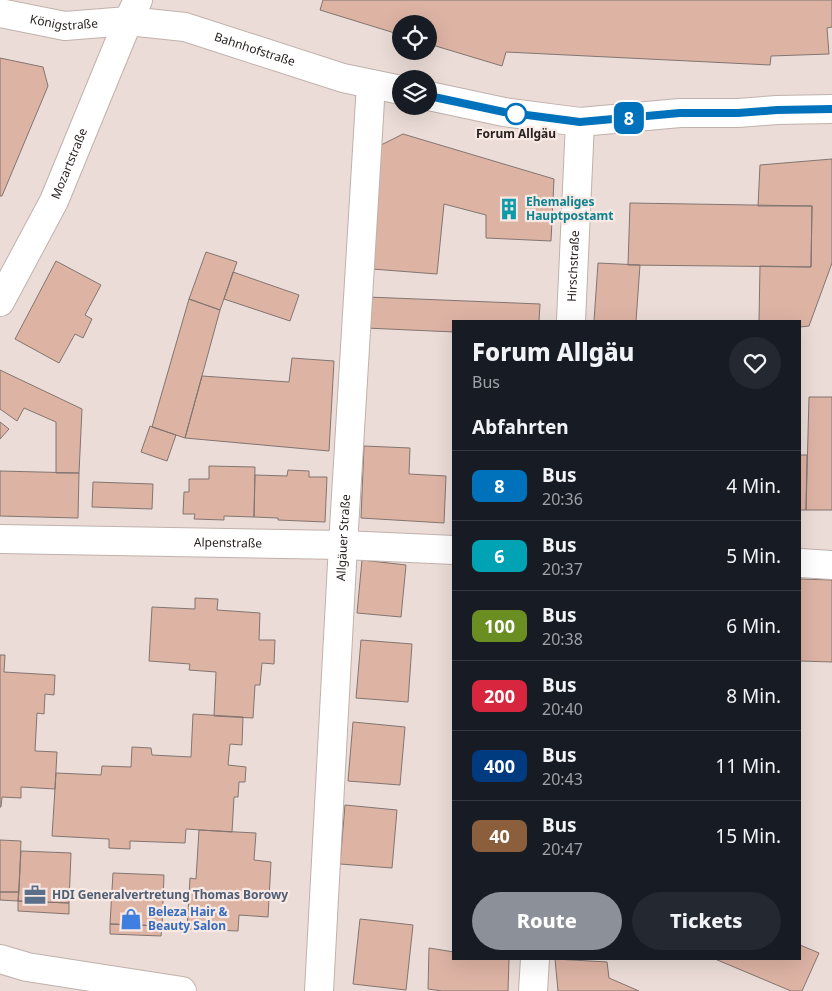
<!DOCTYPE html>
<html lang="de">
<head>
<meta charset="utf-8">
<style>
	:root { --surface:#171b24; --page:#242831; --text:#f1f3f6; --muted:#9ea1a6; --line:#363941; --accent:#8c9099 }
	body { margin:0; font-family:"Noto Sans",sans-serif; background:var(--page); color:var(--text); height:100vh; display:flex; flex-direction:column; font-size:19px; white-space:nowrap }
	* { box-sizing:border-box; margin:0 }
	p { font-size:16px; color:var(--muted) }
	.icon { flex:none; width:28px; height:28px; fill:none; stroke:currentColor; stroke-width:2; stroke-linecap:round; stroke-linejoin:round }
	.map { position:relative; flex:1; overflow:hidden }
	.sheet { position:absolute; left:452px; top:320px; width:349px; height:640px; display:flex; flex-direction:column; background:var(--surface); border-radius:0px; box-shadow:0 5px 20px #0002 }
	.sheet>* { flex:none }
	.badge { padding:0 10px; border-radius:8px; font-size:18px; line-height:32px }
	.buttons { position:absolute; left:392px; top:15px; display:grid; gap:10px }
	.buttons a { display:grid; place-items:center; width:45px; height:45px; border-radius:50%; background:var(--surface); box-shadow:0 5px 20px #0002; font-size:25px }
	.map>.badge { position:absolute; translate:-50% -50%; box-shadow:0 0 0 2px #fff }
	h2 { padding:0 20px; font-size:19px; line-height:45px }
	.round { display:grid; place-items:center; flex:none; width:52px; height:52px; border-radius:26px; background:var(--page) }
	.overview { display:flex; align-items:center; justify-content:space-between; height:85px; padding:0 20px }
	h1 { font-size:24px; font-weight:800; line-height:38px }
	.action { display:flex; gap:10px; margin-top:auto; padding:10px 20px }
	.action a { flex:1; height:58px; border-radius:30px; background:var(--accent); color:#fff; font-size:20px; font-weight:800; line-height:58px; text-align:center }
	.action a+a { background:var(--page); color:var(--text) }
	ul { padding:0; list-style:none }
	li { display:flex; align-items:center; gap:15px; height:70px; padding:0 20px; border-top:1px solid var(--line) }
	li div { flex:1 }
	li b { display:block; font-size:19px }
	li em { font-style:normal }
	li .badge { min-width:55px; font-weight:700; text-align:center }
	.map>svg:first-child { display:block }
	.building { fill:#ddb3a4; stroke:#827570 }
	.lines { fill:none; stroke-linecap:round; stroke-linejoin:round }
	.minor-casing { stroke:#c0b1ac; stroke-width:30 }
	.tertiary-casing { stroke:#c0b1ac; stroke-width:30 }
	.minor { stroke:#fff; stroke-width:28 }
	.tertiary { stroke:#fff; stroke-width:28 }
	.line-casing { stroke:#fff; stroke-width:11 }
	.line { stroke:#0072bc; stroke-width:8 }
	.stop-dot { fill:#fff; stroke:#0072bc; stroke-width:2.5 }
	.labels { text-anchor:middle; stroke-width:4.5; stroke-linejoin:round; paint-order:stroke }
	.street-label { font-size:12px; fill:#282220; stroke:#f9e9e4 }
	.stop-label { font-size:12px; font-weight:bold; fill:#282220; stroke:#f9e9e4 }
	.culture-label { font-size:12px; font-weight:bold; fill:#0d838f; stroke:#f9e9e4; text-anchor:start }
	.service-label { font-size:12px; font-weight:bold; fill:#4e5e75; stroke:#f9e9e4; text-anchor:start }
	.shop-label { font-size:12px; font-weight:bold; fill:#366cbe; stroke:#f9e9e4; text-anchor:start }
</style>
</head>
<body>
<div class="map">
<svg width="832" height="991" viewBox="0 0 832 991">
	<rect width="100%" height="100%" fill="#ebdcd7"/>
	<!-- building -->
	<path class="building" d="M323 0H832V27L827 28 829 54 771 56 770 65 506 52 502 66 429 44V24H401V35L320 10Z
		M0 58 43 67 48 86 2 196H0Z
		M403 134 554 179 551 241 486 238V215L444 204 437 274 372 269 379 146Z
		M832 159V263L809 326 800 327V321H759L760 266 811 267 812 206H758L760 165Z
		M630 203 812 206 811 267 628 265Z
		M206 252 237 262 220 310 189 299Z
		M56 261 101 285 85 315 92 319 83 338 75 334 59 363 15 339Z
		M598 263 640 265 636 321H594Z
		M233 272 299 295 290 321 224 299Z
		M368 297 540 304 539 321H454V332L366 328Z
		M189 299 220 310 185 438 152 427Z
		M292 358 334 361 329 451 185 438 202 376 289 382Z
		M0 370 82 409 79 473H56V422L24 408 17 421 0 409Z
		M809 397H832V510H806Z
		M0 422 9 429 0 439Z
		M150 426 176 435 167 461 141 452Z
		M364 446 410 448 409 474 446 476 444 523 361 518Z
		M800 455H807L806 510H800Z
		M209 466 255 467 254 517 224 516V520L194 519 195 514H183L184 492H189V479H209Z
		M288 470 309 471V477H327L325 522 278 520V518L254 517 255 475 287 476Z
		M0 471 79 473 78 518 0 516Z
		M93 482 153 484 152 509 92 507Z
		M362 560 406 565 401 617 357 613Z
		M800 579 832 580V662L800 661Z
		M195 598 218 599 217 610 260 613 259 640H275L274 664 262 663 260 685H255L253 718 214 716 216 672 189 670 190 664 149 661 152 607 195 609Z
		M361 640 412 644 408 702 356 698Z
		M0 655H5L4 672 55 675 54 695 45 694 44 714 37 713 35 751 57 752 55 789 21 787V798L2 797 1 807H0Z
		M193 714 243 717 242 745 230 744 228 765 246 767 245 782H239L238 797H234L232 832 186 829 185 843 130 841V849L109 848V839L52 836 56 773 101 775 102 766 131 767 132 747 151 748 152 755 191 757Z
		M353 722 405 727 400 785 348 781Z
		M345 805 397 810 392 868 340 864Z
		M199 830 256 833 254 860 271 862 268 917 239 915 238 931 187 929 190 878 196 879Z
		M0 840 21 841 19 892H0Z
		M21 851 71 853 69 903 18 901Z
		M113 873 164 875 162 926 110 924Z
		M0 892H19L18 901 0 900Z
		M18 901 69 903V914L18 911Z
		M360 919 413 925 406 990 353 984Z
		M110 924 162 926 161 936 110 934Z
		M800 945 819 953 802 991H791L715 959H800Z
		M429 948 454 952V959H509L508 991H442L428 989Z
		M555 959 607 962 609 978 639 991H558Z"/>
	<g class="lines">
		<!-- minor casing -->
		<g class="minor-casing">
			<g id="minor">
				<path id="s1" d="M0 302 54 201 128 21 138 0"/>
				<path id="s2" d="M571 321 580 122"/>
				<path id="s3" d="M0 539 343 545 454 550"/>
				<path d="M800 563 832 565"/>
				<path id="s4" d="M319 991 343 545 371 84"/>
				<path d="M533 991 535 959"/>
			</g>
		</g>
		<!-- tertiary casing -->
		<g class="tertiary-casing">
			<g id="tertiary">
				<path id="s5" d="M0 13 65 26 128 21 185 27 343 78 401 90"/>
				<path d="M429 96 504 112 580 122 680 113H738L777 110 832 109"/>
				<path d="M0 959 27 967 182 991"/>
			</g>
		</g>
		<!-- minor -->
		<use href="#minor" class="minor"/>
		<!-- tertiary -->
		<use href="#tertiary" class="tertiary"/>
	</g>
	<g class="lines">
		<!-- line casing -->
		<g class="line-casing">
			<path id="line" d="M429 96 504 112 580 122 680 113H738L777 110 832 109"/>
		</g>
		<!-- line -->
		<use href="#line" class="line"/>
	</g>
	<!-- icons -->
	<defs>
		<g id="building-bare" transform="scale(1.725)"><path d="M-4-6H4V6H1V3H-1V6H-4ZM-2.5-4.3h1.7v1.8h-1.7ZM.8-4.3h1.7v1.8H.8ZM-2.5-1h1.7V.8h-1.7ZM.8-1h1.7V.8H.8Z" fill="#0f9aa8" stroke="#f9e9e4" stroke-width="2.5" paint-order="stroke"/></g>
		<g id="office-bare" transform="scale(1.725)"><path d="M-6-3h4V-5.5h4V-3h4V5H-6ZM-1-4.5V-3h2v-1.5ZM-6 0V1H6V0Z" fill="#5c6f8a" stroke="#f9e9e4" stroke-width="2.5" paint-order="stroke"/></g>
		<g id="shop-bare" transform="scale(1.725)"><path d="M-5-2.5h2.3a2.7 3.5 0 0 1 5.4 0H5L5.5 6h-11ZM-1.5-2.5h3a1.5 2.3 0 0 0-3 0Z" fill="#3f7fe0" stroke="#f9e9e4" stroke-width="2.5" paint-order="stroke"/></g>
	</defs>
	<g fill-rule="evenodd">
		<use href="#building-bare" x="509" y="209"/>
		<use href="#office-bare" x="35" y="895"/>
		<use href="#shop-bare" x="131" y="919"/>
	</g>
	<!-- markers -->
	<circle class="stop-dot" cx="516" cy="114" r="10"/>
	<g class="labels">
		<!-- street labels -->
		<g class="street-label">
			<text dy="4" stroke="none"><textPath href="#s5" startOffset="65">Königstraße</textPath></text>
			<text dy="4" stroke="none"><textPath href="#s5" startOffset="260">Bahnhofstraße</textPath></text>
			<text dy="4" stroke="none"><textPath href="#s1" startOffset="155">Mozartstraße</textPath></text>
			<text dy="4" stroke="none"><textPath href="#s2" startOffset="55">Hirschstraße</textPath></text>
			<text dy="4" stroke="none"><textPath href="#s4" startOffset="454">Allgäuer Straße</textPath></text>
			<text dy="4" stroke="none"><textPath href="#s3" startOffset="228">Alpenstraße</textPath></text>
		</g>
		<!-- stop labels -->
		<g class="stop-label">
			<text x="516" y="138">Forum Allgäu</text>
		</g>
		<!-- culture labels -->
		<g class="culture-label">
			<text x="526" y="206">Ehemaliges<tspan x="526" dy="14">Hauptpostamt</tspan></text>
		</g>
		<!-- service labels -->
		<g class="service-label">
			<text x="52" y="899">HDI Generalvertretung Thomas Borowy</text>
		</g>
		<!-- shop labels -->
		<g class="shop-label">
			<text x="148" y="916">Beleza Hair &amp;<tspan x="148" dy="14">Beauty Salon</tspan></text>
		</g>
	</g>
</svg>
<div class="buttons">
<a><svg class="icon" aria-label="locate" viewBox="0 0 24 24"><circle cx="12" cy="12" r="6"/><path d="M12 2v4M12 18v4M2 12h4M18 12h4"/></svg></a>
<a><svg class="icon" aria-label="layers" viewBox="0 0 24 24"><path d="M12 4l9 5-9 5-9-5zM3 14l9 5 9-5"/></svg></a>
</div>
<b class="badge" style="left:629px;top:118px;background:#0072bc;color:#fff">8</b>
<section class="sheet">
<div class="overview"><div><h1>Forum Allgäu</h1><p>Bus</p></div><a class="round"><svg class="icon" aria-label="heart" viewBox="0 0 24 24"><path d="M12 20l-8-8c-3-5 5-10 8-4 3-6 11-1 8 4z"/></svg></a></div>
<h2>Abfahrten</h2>
<ul>
<li><span class="badge" style="background:#0072bc;color:#fff">8</span><div><b>Bus</b><p>20:36</p></div><em>4 Min.</em></li>
<li><span class="badge" style="background:#00a3b4;color:#fff">6</span><div><b>Bus</b><p>20:37</p></div><em>5 Min.</em></li>
<li><span class="badge" style="background:#6b8e23;color:#fff">100</span><div><b>Bus</b><p>20:38</p></div><em>6 Min.</em></li>
<li><span class="badge" style="background:#d7263d;color:#fff">200</span><div><b>Bus</b><p>20:40</p></div><em>8 Min.</em></li>
<li><span class="badge" style="background:#003b80;color:#fff">400</span><div><b>Bus</b><p>20:43</p></div><em>11 Min.</em></li>
<li><span class="badge" style="background:#8b5e3c;color:#fff">40</span><div><b>Bus</b><p>20:47</p></div><em>15 Min.</em></li>
</ul>
<div class="action"><a>Route</a><a>Tickets</a></div>
</section>
</div>
</body>
</html>
